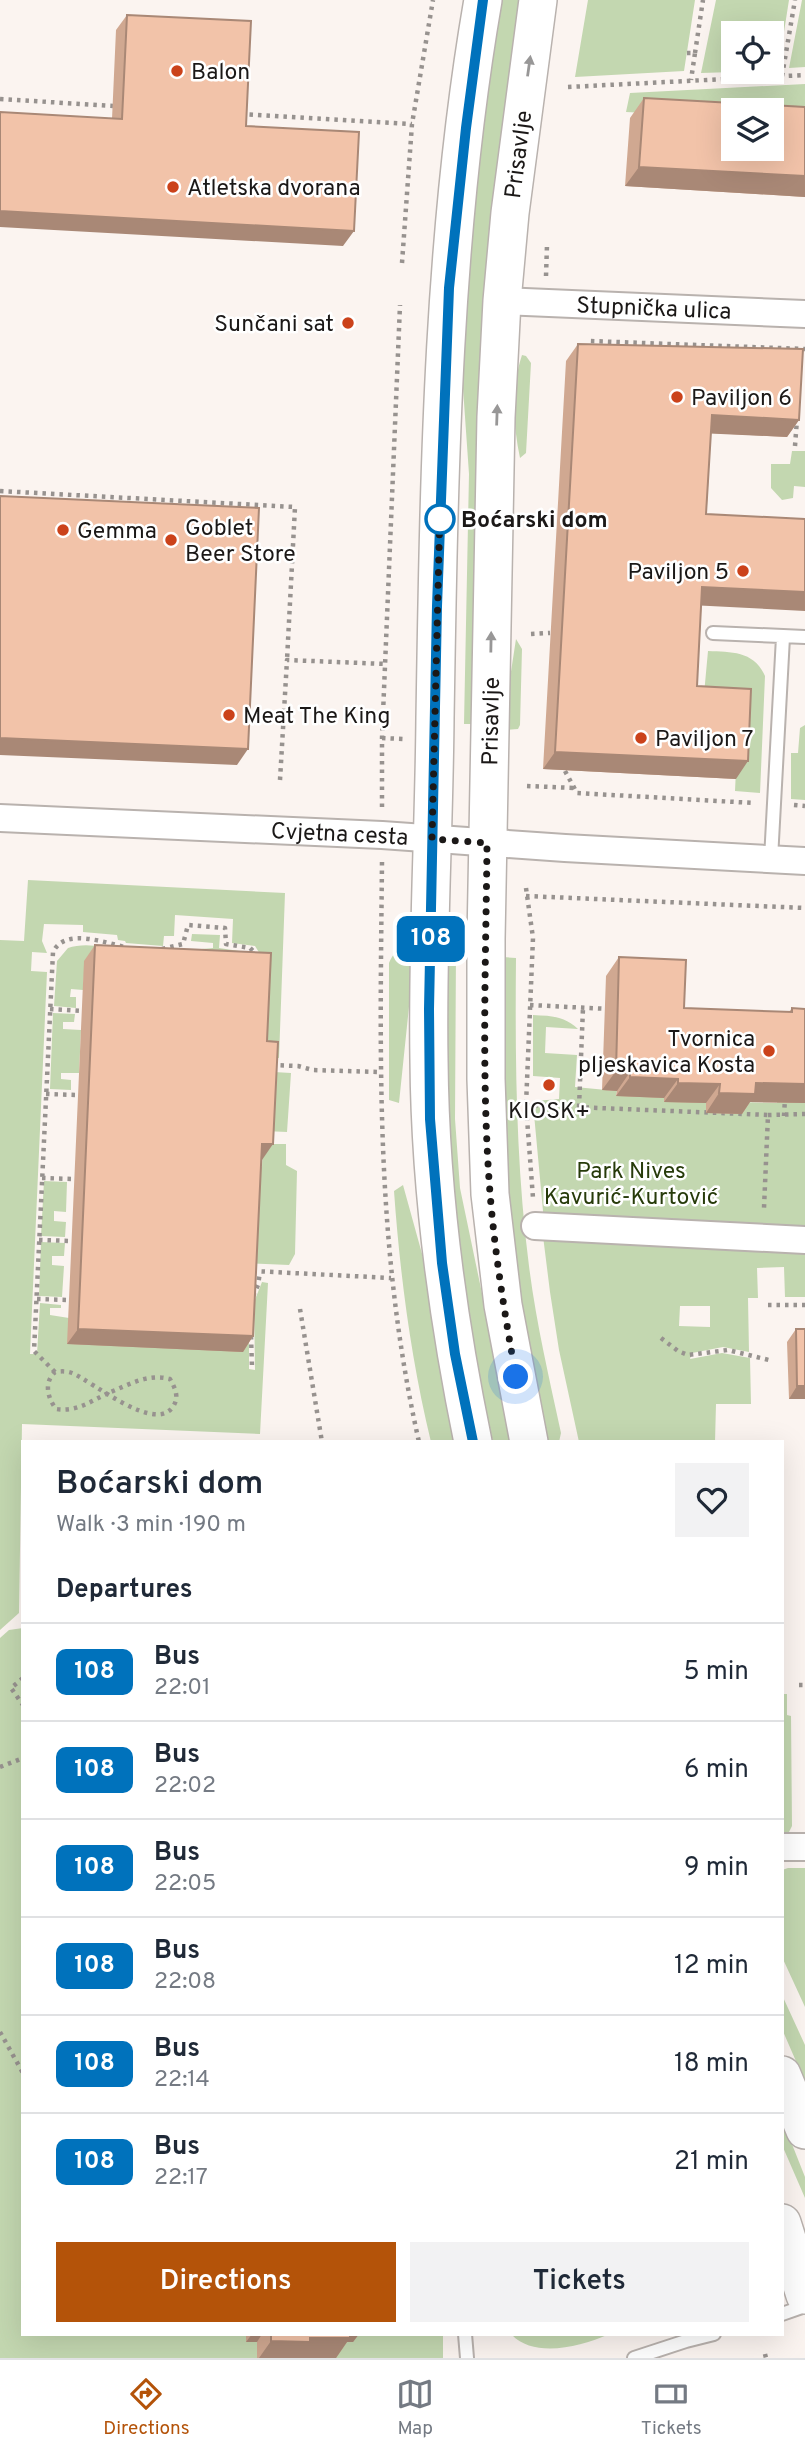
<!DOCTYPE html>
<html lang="en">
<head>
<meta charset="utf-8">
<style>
	:root { --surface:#fff; --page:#f2f2f3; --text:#1f2937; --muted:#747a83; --line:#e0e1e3; --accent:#b45309 }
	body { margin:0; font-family:Overpass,sans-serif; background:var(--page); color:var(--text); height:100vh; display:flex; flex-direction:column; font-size:26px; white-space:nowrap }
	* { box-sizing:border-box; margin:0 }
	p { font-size:23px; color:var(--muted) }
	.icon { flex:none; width:38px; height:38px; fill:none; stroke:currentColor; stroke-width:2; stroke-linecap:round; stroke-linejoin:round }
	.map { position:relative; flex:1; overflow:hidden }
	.details { position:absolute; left:21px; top:1440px; width:763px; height:896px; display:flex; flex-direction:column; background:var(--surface); border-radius:0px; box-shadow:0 7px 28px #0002 }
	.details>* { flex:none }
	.badge { padding:0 14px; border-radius:10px; font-size:24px; line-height:46px }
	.buttons { position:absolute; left:721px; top:21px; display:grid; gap:14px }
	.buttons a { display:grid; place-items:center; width:63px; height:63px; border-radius:0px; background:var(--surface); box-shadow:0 7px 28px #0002; font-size:35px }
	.you { position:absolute; width:35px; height:35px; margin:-18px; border:5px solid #fff; border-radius:50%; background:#1a73e8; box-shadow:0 0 0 10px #1a73e833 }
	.map>.badge { position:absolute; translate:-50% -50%; box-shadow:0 0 0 4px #fff }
	h2 { padding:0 35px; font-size:26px; line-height:63px }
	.round { display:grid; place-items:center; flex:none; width:74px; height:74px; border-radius:0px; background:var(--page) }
	.overview { display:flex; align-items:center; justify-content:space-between; height:119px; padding:0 35px }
	h1 { font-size:33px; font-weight:600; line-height:52px }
	.cta { display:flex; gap:14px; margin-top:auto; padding:14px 35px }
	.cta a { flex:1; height:80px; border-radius:0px; background:var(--accent); color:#fff; font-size:28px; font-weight:600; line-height:80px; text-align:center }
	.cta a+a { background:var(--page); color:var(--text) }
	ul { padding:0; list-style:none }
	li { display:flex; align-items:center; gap:21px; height:98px; padding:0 35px; border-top:2px solid var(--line) }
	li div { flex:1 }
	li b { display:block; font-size:26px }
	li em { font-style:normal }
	li .badge { min-width:77px; font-weight:700; text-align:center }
	.tab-bar { display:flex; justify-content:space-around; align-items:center; height:98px; border-top:2px solid var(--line); background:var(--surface); font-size:19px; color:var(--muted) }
	.tab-bar a { display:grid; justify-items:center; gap:4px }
	.tab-bar .current { color:var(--accent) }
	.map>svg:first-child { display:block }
	.green { fill:#c3d7b0; fill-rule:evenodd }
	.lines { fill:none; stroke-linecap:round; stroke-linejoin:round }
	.lane-casing { stroke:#b9b2ae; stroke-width:16 }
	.street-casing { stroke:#b9b2ae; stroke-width:30 }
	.secondary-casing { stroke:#b9b2ae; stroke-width:40 }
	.path { stroke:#97928f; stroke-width:4.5; stroke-dasharray:3.5 5; stroke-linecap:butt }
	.lane { stroke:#fff; stroke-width:12 }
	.street { stroke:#fff; stroke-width:26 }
	.secondary { stroke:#fff; stroke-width:37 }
	.wall { fill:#d0a891 }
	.shaded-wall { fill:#a98876 }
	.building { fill:#f2c3a9; stroke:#a98876; stroke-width:2; fill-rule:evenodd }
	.oneway { fill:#989797 }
	.line-casing { stroke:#fff; stroke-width:16 }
	.line { stroke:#0072bc; stroke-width:10 }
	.walk { stroke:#1b1817; stroke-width:7; stroke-dasharray:0 12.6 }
	.poi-dot { fill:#cb421a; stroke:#fff; stroke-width:2.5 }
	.stop-dot { fill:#fff; stroke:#0072bc; stroke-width:3.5 }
	.labels { text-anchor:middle; stroke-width:5; stroke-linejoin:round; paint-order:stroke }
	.poi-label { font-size:23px; fill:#1b1817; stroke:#fff; text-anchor:start }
	.street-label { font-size:23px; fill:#1b1817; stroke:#fff }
	.stop-label { font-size:23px; font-weight:bold; fill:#1b1817; stroke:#fff; text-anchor:start }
	.park-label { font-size:23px; fill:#273b0a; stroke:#fff }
</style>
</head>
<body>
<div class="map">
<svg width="805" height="2358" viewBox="0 0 805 2358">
	<rect width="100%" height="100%" fill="#fbf4f0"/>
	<!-- green -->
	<path class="green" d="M500 0H521L489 229 477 449 471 724H464L469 474 462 374 464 316 483 126Z
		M588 0H695L684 71 575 77Z
		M716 0H789L778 70H772V33H733V72L701 73Z
		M802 0H805V67L789 68Z
		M805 84V121L772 110H733V117L626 112 630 93Z
		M522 355 526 356 531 363 526 453 520 458C513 425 511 388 522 355Z
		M792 451H805V487L794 486 793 498 782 500 771 488V464H790Z
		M516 639 522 649 520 725 518 729 506 730 508 691Z
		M708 651C732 652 754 651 765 676L760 793 735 791 739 707 703 705Z
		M805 725V800L791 799V753H798L800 728Z
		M28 880 285 893 279 1058 264 1057 85 961 83 990 71 989 70 997H76V1008L54 1006 57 961 68 948C93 939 129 955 157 954 175 953 194 949 213 948V943L191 941 192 934 220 935 219 948 260 954 255 946 232 943 233 919 175 915 174 936H164L163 946 126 943 125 941 118 940 117 935 83 932V925L44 924 42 941 47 953 32 952 31 971 47 972 30 1354H37L40 1303 61 1305V1308H50V1315L69 1318 249 1303V1369L255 1370 254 1302 262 1282 268 1283 260 1434 22 1424 19 1613 0 1630V940L24 941Z
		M415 949 399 1103 389 1100V963C395 949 400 949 415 949Z
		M448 950H456L455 1119 460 1188 513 1442H493C478 1371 463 1299 456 1227 446 1135 448 1042 448 950Z
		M503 957 516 958C515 1061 516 1164 529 1266 536 1322 549 1377 561 1433L559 1442H547C529 1359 513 1273 507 1188 501 1111 502 1034 503 957Z
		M53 1013 75 1014 74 1022H63V1029L81 1030 79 1073H61V1079L71 1080V1090L50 1089Z
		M533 1015C552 1016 564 1016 578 1029L546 1027 545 1053 577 1055 575 1087 617 1091 616 1096H707L706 1112 742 1102 777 1103 778 1090 805 1103V1297H785L784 1267 757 1268 758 1298H748L749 1352 723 1347 692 1353 690 1359 722 1353 750 1358 751 1404H716L715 1442H579L559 1350 550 1292 543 1236V1211L534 1114 535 1101 559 1099 560 1078 533 1076ZM680 1306H710V1327L679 1326Z
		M257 1071 291 1073 287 1132 264 1131Z
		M263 1144H286V1165L297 1171 295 1254 289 1265 242 1263 252 1167H262Z
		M44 1181 67 1182 66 1212 54 1211V1221L66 1222 65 1237 41 1236Z
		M403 1185 424 1261 457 1442H431C411 1359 400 1275 394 1191Z
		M41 1242 65 1243 64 1256H52V1265L64 1266 62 1297 39 1296Z
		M23 1628V2334L443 2335V2358H0V1638L9 1630Z
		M782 1694H787V1715L791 1716 792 1826 788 1834H782Z
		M788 1868H805V2007L782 1957V1870Z
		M782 1995 805 2045V2082L782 2029Z
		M782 2119 805 2177V2198L782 2145Z
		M512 2335H607C580 2347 534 2358 512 2335Z"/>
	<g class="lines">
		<!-- lane casing -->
		<g class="lane-casing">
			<path id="lane" d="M713 633 805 637
				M771 859 783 637
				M782 2314 805 2306
				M465 2334 467 2358
				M634 2358 686 2341 714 2334"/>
		</g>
		<!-- street casing -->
		<g class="street-casing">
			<g id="street">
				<path id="s1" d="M502 301 805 314"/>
				<path id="s2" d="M0 818 382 835 565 848 805 861"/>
				<path d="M535 1226 805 1240"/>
				<path d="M782 1847H805"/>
			</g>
		</g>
		<!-- secondary casing -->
		<g class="secondary-casing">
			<g id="secondary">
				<path d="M473 1442C447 1316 430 1189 429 1060 427 946 434 832 435 718 439 479 442 236 483 0"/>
				<path id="s3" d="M529 1442 503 1305 490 1194 486 1079V939L496 417 502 301 510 213 538 0"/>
				<path d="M782 2075 805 2130"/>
				<path d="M782 2223 805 2295"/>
			</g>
		</g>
		<!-- path -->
		<path class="path" d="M687 53H695L691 80
			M695 53 703 0
			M782 76 795 0
			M568 87 805 75
			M0 99 113 106
			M241 114 412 124
			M402 263 412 124 433 0
			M546 276 547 245
			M587 348 590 341 805 349
			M795 446 797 419
			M0 491 295 507 287 660
			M535 522 557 523
			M531 634 550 633
			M382 738 403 739
			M565 771 577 793 754 803
			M280 780 287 660 386 664
			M527 786 574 788
			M794 805 805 806
			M382 807V738L400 305
			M382 862C380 1060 375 1247 419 1442
			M526 888 533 938 526 1105 533 1198
			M526 896 805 908
			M162 949 183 944 188 925 225 928 226 944 250 948 258 956
			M530 1005 609 1009
			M50 1009 82 1011
			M272 1065 298 1066 313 1070 379 1072
			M46 1094 78 1095
			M526 1105 768 1115 764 1208
			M579 1107 583 1008
			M768 1115 805 1114
			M784 1116 785 1098
			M42 1178 74 1179
			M39 1240 72 1241
			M253 1271 391 1278
			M253 1296 258 1285 260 1272
			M37 1299 69 1300
			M768 1305H805
			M300 1309 322 1442
			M251 1336 252 1367
			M661 1338 678 1351 688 1355 728 1350 769 1360
			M55 1372 34 1351 53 952C65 927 105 943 125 947
			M108 1393C90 1402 76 1412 56 1409 47 1397 44 1382 55 1372 61 1371 67 1371 72 1373 92 1381 157 1436 174 1405 179 1396 175 1388 170 1379 147 1373 129 1385 108 1393
			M23 1678 11 1688 23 1705
			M799 1685H805
			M0 1767 23 1758
			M0 2032 23 2073
			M765 2354 766 2358"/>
		<!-- lane -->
		<use href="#lane" class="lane"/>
		<!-- street -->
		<use href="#street" class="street"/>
		<!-- secondary -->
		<use href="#secondary" class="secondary"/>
	</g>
	<!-- wall -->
	<path class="wall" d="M127 15 246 126 343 246 112 119 116 30Z
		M644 98 805 107V197L625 186 630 118Z
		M578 344 799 420 787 437 711 433 697 686 736 779 543 769 566 361Z
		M95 945 262 1160 261 1159 253 1336 243 1352 67 1344 84 961Z
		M619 957 684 1008 789 1012 792 1008 805 1009V1103L750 1102 742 1114 706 1113V1103L664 1102V1098L616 1096 617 1091 602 1090 606 976Z
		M796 1329H805V1399H789L787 1342Z
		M246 2334H359L353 2342H347L336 2358H257V2342H246Z"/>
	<!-- shaded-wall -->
	<path class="shaded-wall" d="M639 167 805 176V197L625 186Z
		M0 211 354 231 343 246 0 227Z
		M712 415 799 420 787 437 699 433Z
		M702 587 805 592V611L690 605Z
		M0 738 248 749 237 765 0 755Z
		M555 752 748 761 736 779 543 769Z
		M616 1071 630 1072 617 1091 602 1090Z
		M630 1077 678 1079 664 1098 616 1096Z
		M678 1083 720 1084 706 1103 664 1102Z
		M756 1083 805 1084V1103L750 1102 742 1114 706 1113 719 1093Z
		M262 1144H273L262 1160 251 1159Z
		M78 1329 253 1336 243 1352 67 1344Z
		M797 1386H805V1399H789Z
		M252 2334H262L257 2342H246Z
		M342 2334H359L353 2342H347L336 2358H259L271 2341Z"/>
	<!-- building -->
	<path class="building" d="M127 15 251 21 246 126 359 132 354 231 0 211V112L122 119Z
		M644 98 805 107V176L639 167ZM733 110H772V149H733Z
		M578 344 803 349 799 420 712 415 706 514 805 519V592L702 587 697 686 751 689 748 761 555 752Z
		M0 496 259 508 248 749 0 738Z
		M95 945 271 953 267 1041 278 1042 273 1144H262L253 1336 78 1329Z
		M619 957 686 960 684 1008 792 1012V1008L805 1009V1084L756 1083 755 1094 719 1093 720 1084 678 1083V1079L630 1077V1072L616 1071Z
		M796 1329H805V1386H797Z
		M271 2334H350V2338H310V2342L271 2341Z"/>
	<!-- one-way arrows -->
	<defs><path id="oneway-solid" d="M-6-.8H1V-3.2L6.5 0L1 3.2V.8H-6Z" transform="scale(1.75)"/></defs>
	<g class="oneway">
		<use href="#oneway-solid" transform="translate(529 66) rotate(-82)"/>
		<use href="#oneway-solid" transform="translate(497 415) rotate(-88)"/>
		<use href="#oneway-solid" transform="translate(491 642) rotate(-89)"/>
	</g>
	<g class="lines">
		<!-- line casing -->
		<g class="line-casing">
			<path id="line" d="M473 1442 455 1354 442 1263 430 1119 429 1009 437 606 449 288 466 128 483 0"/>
		</g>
		<!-- line -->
		<use href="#line" class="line"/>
		<!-- walk -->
		<path class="walk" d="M440 519V508L432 839 487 843C486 959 481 1077 490 1193 495 1255 505 1316 516 1377"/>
	</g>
	<!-- markers -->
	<g class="poi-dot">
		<circle cx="177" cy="71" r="7"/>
		<circle cx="173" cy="187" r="7"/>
		<circle cx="348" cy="323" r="7"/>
		<circle cx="677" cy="397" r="7"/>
		<circle cx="63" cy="530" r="7"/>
		<circle cx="171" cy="540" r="7"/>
		<circle cx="743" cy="571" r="7"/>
		<circle cx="229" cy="715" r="7"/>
		<circle cx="641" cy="738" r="7"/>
		<circle cx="769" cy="1051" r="7"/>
		<circle cx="549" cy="1085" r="7"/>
	</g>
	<circle class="stop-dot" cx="440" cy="519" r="14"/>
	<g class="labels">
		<!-- poi labels -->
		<g class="poi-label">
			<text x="191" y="79">Balon</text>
			<text x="187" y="195">Atletska dvorana</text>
			<text x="334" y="331" text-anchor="end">Sunčani sat</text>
			<text x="691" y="405">Paviljon 6</text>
			<text x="185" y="535">Goblet<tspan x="185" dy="26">Beer Store</tspan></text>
			<text x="77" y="538">Gemma</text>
			<text x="729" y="579" text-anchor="end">Paviljon 5</text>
			<text x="243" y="723">Meat The King</text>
			<text x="655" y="746">Paviljon 7</text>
			<text x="755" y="1046" text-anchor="end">Tvornica<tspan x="755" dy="26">pljeskavica Kosta</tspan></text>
			<text x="549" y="1118" text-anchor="middle">KIOSK+</text>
		</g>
		<!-- street labels -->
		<g class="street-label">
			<text dy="8" stroke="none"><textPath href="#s3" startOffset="1292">Prisavlje</textPath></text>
			<text dy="8" stroke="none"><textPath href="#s1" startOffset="152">Stupnička ulica</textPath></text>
			<text dy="8" stroke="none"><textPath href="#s3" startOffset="724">Prisavlje</textPath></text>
			<text dy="8" stroke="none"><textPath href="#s2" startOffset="340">Cvjetna cesta</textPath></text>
		</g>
		<!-- stop labels -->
		<g class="stop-label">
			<text x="461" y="527">Boćarski dom</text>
		</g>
		<!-- park labels -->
		<g class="park-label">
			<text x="631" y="1178">Park Nives<tspan x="631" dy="26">Kavurić-Kurtović</tspan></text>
		</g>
	</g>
</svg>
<div class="buttons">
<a><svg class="icon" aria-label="locate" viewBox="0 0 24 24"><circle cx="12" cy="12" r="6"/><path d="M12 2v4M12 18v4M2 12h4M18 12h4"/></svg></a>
<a><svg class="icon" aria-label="layers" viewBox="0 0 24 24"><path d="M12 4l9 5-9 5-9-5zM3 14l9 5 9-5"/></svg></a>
</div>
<div class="you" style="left:516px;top:1377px"></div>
<b class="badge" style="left:431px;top:939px;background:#0072bc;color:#fff">108</b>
<section class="details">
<div class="overview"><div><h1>Boćarski dom</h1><p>Walk · 3 min · 190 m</p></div><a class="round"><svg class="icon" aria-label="heart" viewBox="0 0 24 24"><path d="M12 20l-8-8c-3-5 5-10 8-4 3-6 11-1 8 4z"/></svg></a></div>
<h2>Departures</h2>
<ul>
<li><span class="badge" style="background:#0072bc;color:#fff">108</span><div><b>Bus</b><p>22:01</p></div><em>5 min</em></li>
<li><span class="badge" style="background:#0072bc;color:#fff">108</span><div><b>Bus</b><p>22:02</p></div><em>6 min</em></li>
<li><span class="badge" style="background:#0072bc;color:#fff">108</span><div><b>Bus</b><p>22:05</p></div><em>9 min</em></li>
<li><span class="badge" style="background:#0072bc;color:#fff">108</span><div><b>Bus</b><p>22:08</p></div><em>12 min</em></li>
<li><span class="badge" style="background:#0072bc;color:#fff">108</span><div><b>Bus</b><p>22:14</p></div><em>18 min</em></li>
<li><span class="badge" style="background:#0072bc;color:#fff">108</span><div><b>Bus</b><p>22:17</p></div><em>21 min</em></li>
</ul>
<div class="cta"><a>Directions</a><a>Tickets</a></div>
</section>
</div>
<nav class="tab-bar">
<a class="current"><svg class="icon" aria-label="directions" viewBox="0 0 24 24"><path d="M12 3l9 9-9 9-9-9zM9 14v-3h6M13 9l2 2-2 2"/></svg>Directions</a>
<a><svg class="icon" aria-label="map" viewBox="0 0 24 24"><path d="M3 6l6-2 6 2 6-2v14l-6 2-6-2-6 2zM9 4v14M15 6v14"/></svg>Map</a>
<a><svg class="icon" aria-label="tickets" viewBox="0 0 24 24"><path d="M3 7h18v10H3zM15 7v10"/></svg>Tickets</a>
</nav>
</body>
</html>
